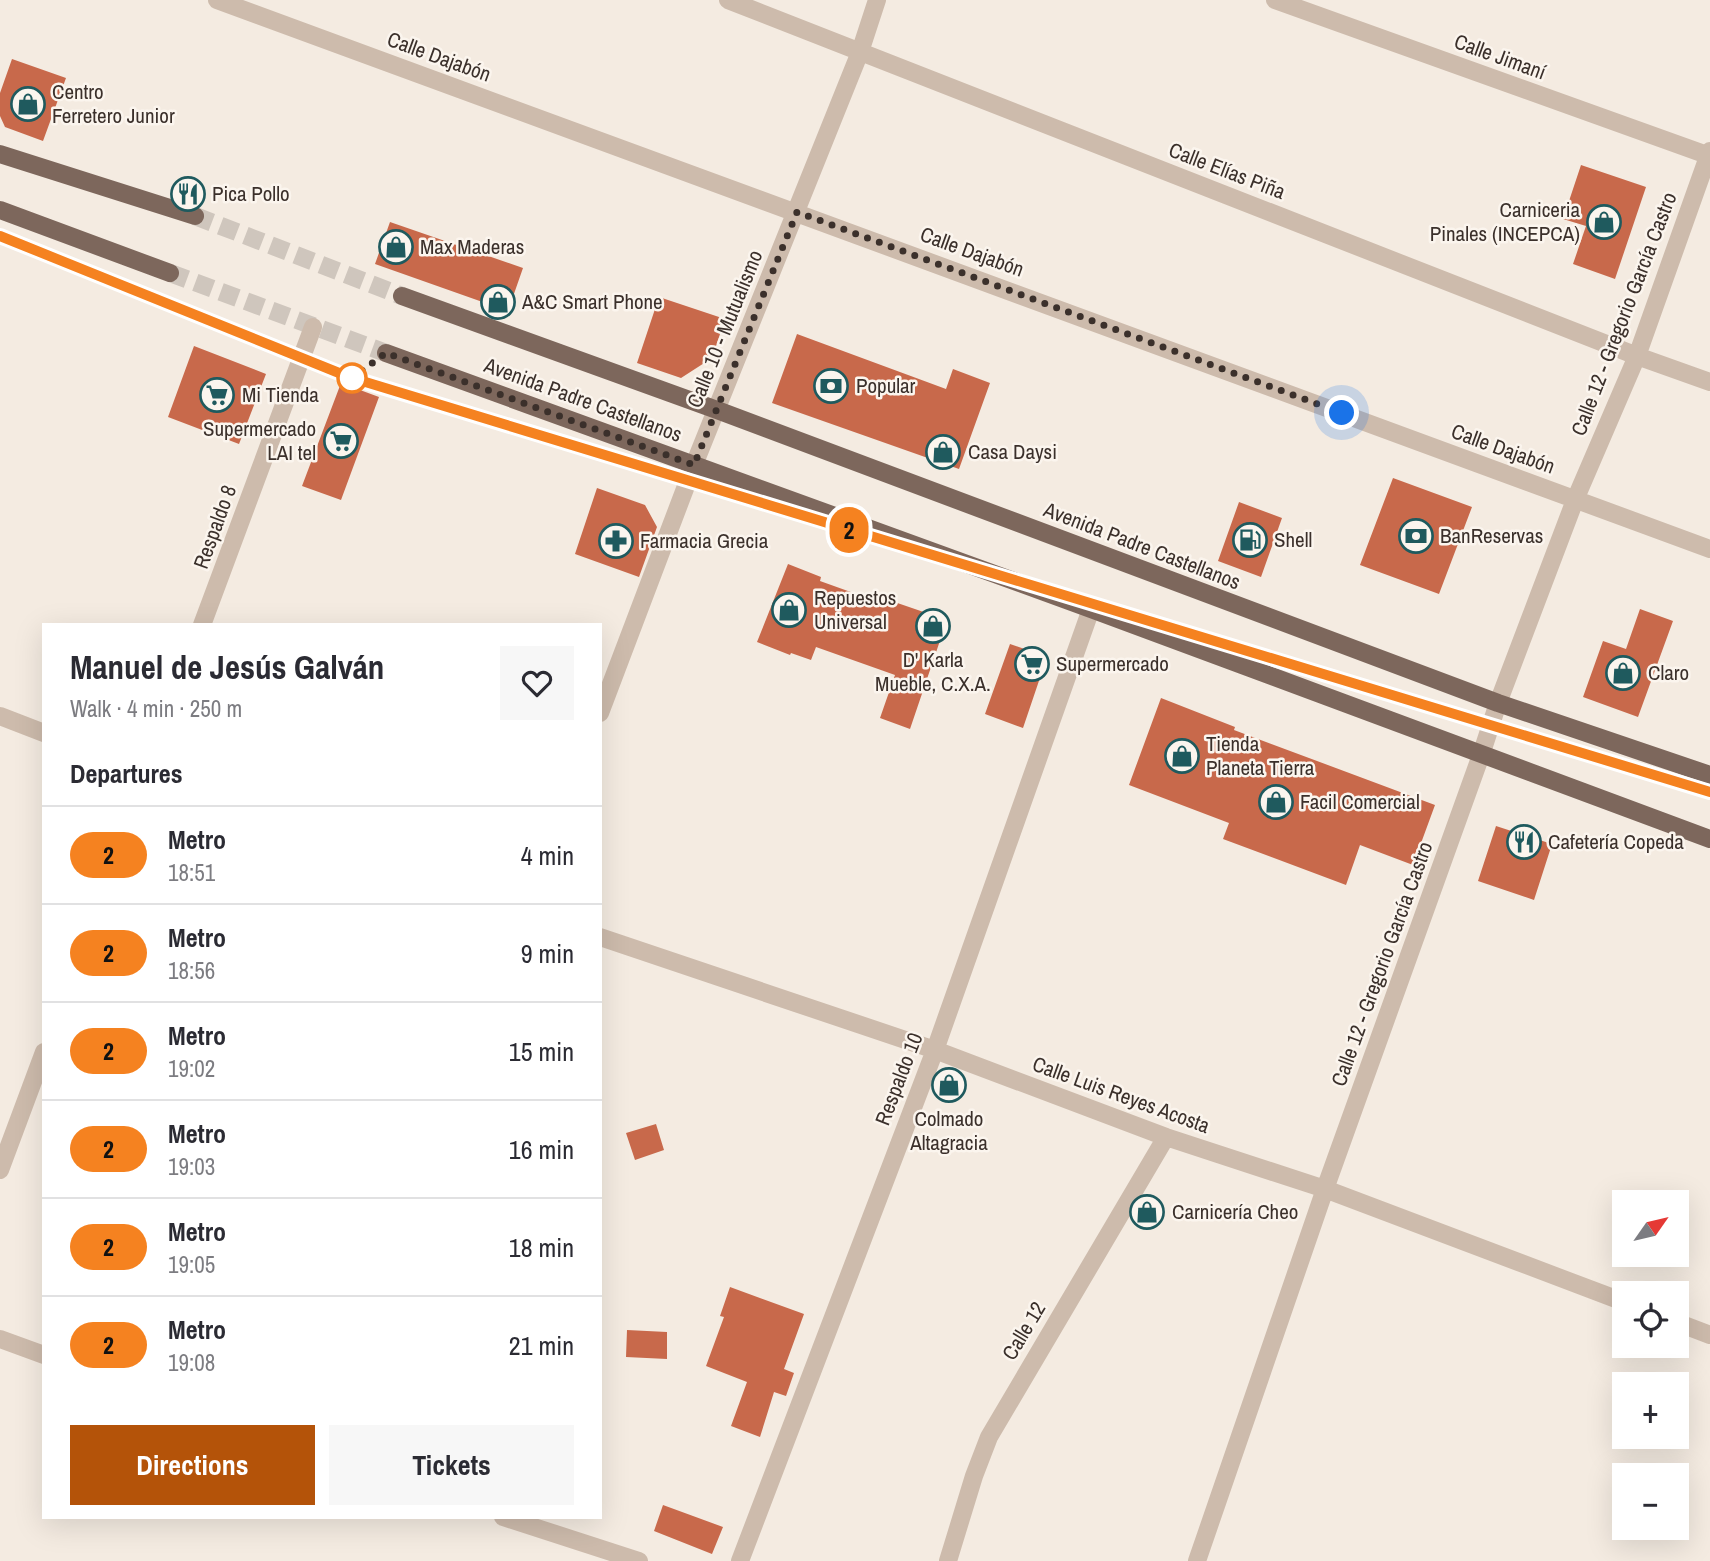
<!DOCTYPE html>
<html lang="en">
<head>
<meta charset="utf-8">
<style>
	:root { --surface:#fff; --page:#f7f7f7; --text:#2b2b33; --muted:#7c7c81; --line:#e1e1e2; --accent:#b45309 }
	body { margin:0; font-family:"Archivo Narrow",sans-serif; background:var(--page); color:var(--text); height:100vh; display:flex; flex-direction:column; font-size:26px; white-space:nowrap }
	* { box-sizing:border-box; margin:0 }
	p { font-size:23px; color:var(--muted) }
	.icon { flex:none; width:38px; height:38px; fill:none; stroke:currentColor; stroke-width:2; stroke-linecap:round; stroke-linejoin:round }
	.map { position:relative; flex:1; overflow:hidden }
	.details { position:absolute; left:42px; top:623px; width:560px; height:896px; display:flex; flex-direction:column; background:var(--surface); border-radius:0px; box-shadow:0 7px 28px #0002 }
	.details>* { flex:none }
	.badge { padding:0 14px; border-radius:23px; font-size:24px; line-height:46px }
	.needle { width:46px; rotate:56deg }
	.fabs { position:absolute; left:1612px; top:1190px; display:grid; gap:14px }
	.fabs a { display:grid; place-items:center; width:77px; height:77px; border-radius:0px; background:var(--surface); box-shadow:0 7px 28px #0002; font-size:35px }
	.you { position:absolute; width:35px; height:35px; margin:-18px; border:5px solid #fff; border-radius:50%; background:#1a73e8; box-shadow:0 0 0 10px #1a73e833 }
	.map>.badge { position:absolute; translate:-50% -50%; box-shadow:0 0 0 4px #fff }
	h2 { padding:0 28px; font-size:26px; line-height:63px }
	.round { display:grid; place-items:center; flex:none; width:74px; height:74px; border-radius:0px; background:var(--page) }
	.summary { display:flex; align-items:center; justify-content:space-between; height:119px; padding:0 28px }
	h1 { font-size:33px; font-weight:800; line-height:52px }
	.button { display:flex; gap:14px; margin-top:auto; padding:14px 28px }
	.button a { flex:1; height:80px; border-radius:0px; background:var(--accent); color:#fff; font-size:28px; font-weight:800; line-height:80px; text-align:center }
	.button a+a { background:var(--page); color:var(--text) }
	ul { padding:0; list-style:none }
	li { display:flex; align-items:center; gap:21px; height:98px; padding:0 28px; border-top:2px solid var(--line) }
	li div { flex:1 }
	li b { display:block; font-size:26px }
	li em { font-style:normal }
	li .badge { min-width:77px; font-weight:700; text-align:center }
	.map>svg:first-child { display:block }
	.building { fill:#c8694b }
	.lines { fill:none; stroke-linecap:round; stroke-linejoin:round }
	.major-tunnel { stroke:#cfc6bd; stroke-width:18; stroke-dasharray:18 9; stroke-linecap:butt }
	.minor { stroke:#cdbbac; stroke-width:18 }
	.major { stroke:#7d675c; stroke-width:18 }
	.line-casing { stroke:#fff; stroke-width:16 }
	.line { stroke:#f58220; stroke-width:10 }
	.walk { stroke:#3b302b; stroke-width:7; stroke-dasharray:0 12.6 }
	.stop-dot { fill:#fff; stroke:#f58220; stroke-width:3.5 }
	.labels { text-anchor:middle; stroke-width:5; stroke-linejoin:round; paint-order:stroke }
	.street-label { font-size:21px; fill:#3b302b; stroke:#fbf5ee }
	.poi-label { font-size:21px; fill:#3b302b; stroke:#fbf5ee; text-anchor:start }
</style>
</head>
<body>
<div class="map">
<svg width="1710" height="1561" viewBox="0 0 1710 1561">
	<rect width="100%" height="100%" fill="#f4ebe1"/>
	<!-- building -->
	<path class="building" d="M12 59 66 78 43 141 5 127 0 116V93Z
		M1581 165 1646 187 1615 279 1573 264 1586 226 1563 219Z
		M390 222 523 268 508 311 375 264Z
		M659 297 725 319 712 358 681 378 637 363Z
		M797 334 946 389 953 369 990 383 959 469 772 403Z
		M194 346 266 374 239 444 168 417Z
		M341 383 379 397 341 500 302 486Z
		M1393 478 1472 507 1439 594 1360 565Z
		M597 488 645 505 657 527 639 577 575 554Z
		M1239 502 1282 518 1261 577 1218 561Z
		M788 564 821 577 820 581 873 600 874 595 947 620 910 729 880 718 895 675 816 647 811 660 791 653 790 655 757 642Z
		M1640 609 1673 621 1638 717 1583 697 1603 641 1626 649Z
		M1010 644 1033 652 1044 666 1023 728 985 714Z
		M1161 698 1235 727 1234 730 1435 805 1413 865 1360 845 1346 885 1223 839 1229 823 1129 785Z
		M1496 826 1552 844 1534 900 1478 881Z
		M656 1124 664 1150 635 1160 626 1133Z
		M730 1287 804 1314 784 1369 794 1373 786 1396 774 1392 760 1437 731 1426 747 1382 706 1366 724 1317 720 1316Z
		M627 1330 667 1332V1359L626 1357Z
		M663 1505 723 1527 712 1554 654 1531Z"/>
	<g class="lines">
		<!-- major-tunnel -->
		<path class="major-tunnel" d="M195 216 402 296
			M170 273 386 353"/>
		<!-- minor -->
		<path class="minor" d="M217 0 1710 549
			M728 0 1637 356 1710 382
			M1275 0 1710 156
			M202 625 313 327
			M600 713 694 465 860 52 877 0
			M0 716 44 733
			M600 937 935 1050 1166 1137 1325 1189 1624 1302
			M0 1170 44 1052
			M1676 1322 1710 1335
			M0 1339 44 1355
			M503 1517 639 1561
			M740 1561 935 1050 1091 609
			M948 1561 974 1476 989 1437 1166 1137
			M1197 1561 1325 1189 1481 755 1498 703 1575 500 1637 356 1710 151"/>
		<!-- major -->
		<path class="major" d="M0 154 195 216
			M0 210 170 273
			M402 296 717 410 1498 703 1710 775
			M386 353 1091 609 1710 839"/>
	</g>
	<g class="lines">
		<!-- line casing -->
		<g class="line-casing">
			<path id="line" d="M0 236 349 377 1710 792"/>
		</g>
		<!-- line -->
		<use href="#line" class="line"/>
		<!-- walk -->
		<path class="walk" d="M352 378 386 353 694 465 797 212 1342 413"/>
	</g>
	<!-- icons -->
	<defs>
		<g id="shop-ring" transform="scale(1.75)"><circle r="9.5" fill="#fbf5ee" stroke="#1f5a5e" stroke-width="1.5"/><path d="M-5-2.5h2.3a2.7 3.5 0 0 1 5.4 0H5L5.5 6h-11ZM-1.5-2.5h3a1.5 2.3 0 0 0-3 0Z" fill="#1f5a5e"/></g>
		<g id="restaurant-ring" transform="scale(1.75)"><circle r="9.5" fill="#fbf5ee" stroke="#1f5a5e" stroke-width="1.5"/><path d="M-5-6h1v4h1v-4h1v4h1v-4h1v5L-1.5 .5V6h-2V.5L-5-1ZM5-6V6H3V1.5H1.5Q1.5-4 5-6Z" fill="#1f5a5e"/></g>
		<g id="bank-ring" transform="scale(1.75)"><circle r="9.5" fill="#fbf5ee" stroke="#1f5a5e" stroke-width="1.5"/><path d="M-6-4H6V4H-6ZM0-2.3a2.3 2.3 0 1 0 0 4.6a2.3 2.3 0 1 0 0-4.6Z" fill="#1f5a5e"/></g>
		<g id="supermarket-ring" transform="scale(1.75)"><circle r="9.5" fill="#fbf5ee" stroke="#1f5a5e" stroke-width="1.5"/><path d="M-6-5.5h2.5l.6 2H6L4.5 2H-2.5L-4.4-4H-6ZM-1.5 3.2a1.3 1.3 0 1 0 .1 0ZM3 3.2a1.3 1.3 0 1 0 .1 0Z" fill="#1f5a5e"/></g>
		<g id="fuel-ring" transform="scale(1.75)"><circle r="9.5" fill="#fbf5ee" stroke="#1f5a5e" stroke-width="1.5"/><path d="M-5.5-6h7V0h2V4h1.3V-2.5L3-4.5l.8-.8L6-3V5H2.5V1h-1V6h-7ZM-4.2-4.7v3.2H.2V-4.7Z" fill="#1f5a5e"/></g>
		<g id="pharmacy-ring" transform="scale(1.75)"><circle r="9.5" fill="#fbf5ee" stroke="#1f5a5e" stroke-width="1.5"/><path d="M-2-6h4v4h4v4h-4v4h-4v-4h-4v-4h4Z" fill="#1f5a5e"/></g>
	</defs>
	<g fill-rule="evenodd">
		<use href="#shop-ring" x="28" y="104"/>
		<use href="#restaurant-ring" x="188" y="194"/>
		<use href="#shop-ring" x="1604" y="222"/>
		<use href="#shop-ring" x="396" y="247"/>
		<use href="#shop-ring" x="498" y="302"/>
		<use href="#bank-ring" x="831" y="386"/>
		<use href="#supermarket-ring" x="217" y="395"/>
		<use href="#supermarket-ring" x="341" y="441"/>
		<use href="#shop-ring" x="943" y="452"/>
		<use href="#bank-ring" x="1416" y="536"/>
		<use href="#fuel-ring" x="1250" y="540"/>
		<use href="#pharmacy-ring" x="616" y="541"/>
		<use href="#shop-ring" x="789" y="610"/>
		<use href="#shop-ring" x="933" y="626"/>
		<use href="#supermarket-ring" x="1032" y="664"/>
		<use href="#shop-ring" x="1623" y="673"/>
		<use href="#shop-ring" x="1182" y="756"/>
		<use href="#shop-ring" x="1276" y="802"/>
		<use href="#restaurant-ring" x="1524" y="842"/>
		<use href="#shop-ring" x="949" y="1085"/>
		<use href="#shop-ring" x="1147" y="1212"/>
	</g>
	<!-- markers -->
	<circle class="stop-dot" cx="352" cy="378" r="14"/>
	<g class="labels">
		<!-- street labels -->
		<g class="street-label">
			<text transform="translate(439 57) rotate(20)" y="7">Calle Dajabón</text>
			<text transform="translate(1500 57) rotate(20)" y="7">Calle Jimaní</text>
			<text transform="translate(1227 171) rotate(21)" y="7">Calle Elías Piña</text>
			<text transform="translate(972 252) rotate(20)" y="7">Calle Dajabón</text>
			<text transform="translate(1624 314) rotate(-69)" y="7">Calle 12 - Gregorio García Castro</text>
			<text transform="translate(725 329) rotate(-68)" y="7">Calle 10 - Mutualismo</text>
			<text transform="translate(583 400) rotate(20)" y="7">Avenida Padre Castellanos</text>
			<text transform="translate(1503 449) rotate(20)" y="7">Calle Dajabón</text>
			<text transform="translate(215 527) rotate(-70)" y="7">Respaldo 8</text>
			<text transform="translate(1142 546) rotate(21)" y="7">Avenida Padre Castellanos</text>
			<text transform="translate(1382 964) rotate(-70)" y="7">Calle 12 - Gregorio García Castro</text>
			<text transform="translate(899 1079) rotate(-69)" y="7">Respaldo 10</text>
			<text transform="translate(1121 1095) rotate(20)" y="7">Calle Luis Reyes Acosta</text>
			<text transform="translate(1024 1331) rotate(-59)" y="7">Calle 12</text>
		</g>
		<!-- poi labels -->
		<g class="poi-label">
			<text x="52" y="99">Centro<tspan x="52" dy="24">Ferretero Junior</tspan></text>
			<text x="212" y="201">Pica Pollo</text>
			<text x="1580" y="217" text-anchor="end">Carniceria<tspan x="1580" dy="24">Pinales (INCEPCA)</tspan></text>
			<text x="420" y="254">Max Maderas</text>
			<text x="522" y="309">A&amp;C Smart Phone</text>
			<text x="856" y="393">Popular</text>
			<text x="242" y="402">Mi Tienda</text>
			<text x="316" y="436" text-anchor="end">Supermercado<tspan x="316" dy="24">LAI tel</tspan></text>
			<text x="968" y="459">Casa Daysi</text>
			<text x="1440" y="543">BanReservas</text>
			<text x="1274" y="547">Shell</text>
			<text x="640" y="548">Farmacia Grecia</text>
			<text x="814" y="605">Repuestos<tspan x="814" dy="24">Universal</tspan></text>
			<text x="933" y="667" text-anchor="middle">D' Karla<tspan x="933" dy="24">Mueble, C.X.A.</tspan></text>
			<text x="1056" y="671">Supermercado</text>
			<text x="1648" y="680">Claro</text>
			<text x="1206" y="751">Tienda<tspan x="1206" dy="24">Planeta Tierra</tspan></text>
			<text x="1300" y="809">Facil Comercial</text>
			<text x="1548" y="849">Cafetería Copeda</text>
			<text x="949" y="1126" text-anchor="middle">Colmado<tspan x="949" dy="24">Altagracia</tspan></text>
			<text x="1172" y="1219">Carnicería Cheo</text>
		</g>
	</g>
</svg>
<div class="fabs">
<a><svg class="needle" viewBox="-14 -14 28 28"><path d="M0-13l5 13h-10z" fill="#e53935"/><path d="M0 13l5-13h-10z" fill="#7c7c81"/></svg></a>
<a><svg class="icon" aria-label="locate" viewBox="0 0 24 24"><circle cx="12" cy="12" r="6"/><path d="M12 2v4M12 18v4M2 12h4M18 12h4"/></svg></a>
<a>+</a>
<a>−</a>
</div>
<div class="you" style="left:1342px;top:413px"></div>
<b class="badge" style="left:849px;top:530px;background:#f58220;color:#111">2</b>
<section class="details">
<div class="summary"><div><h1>Manuel de Jesús Galván</h1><p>Walk · 4 min · 250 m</p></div><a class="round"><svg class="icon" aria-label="heart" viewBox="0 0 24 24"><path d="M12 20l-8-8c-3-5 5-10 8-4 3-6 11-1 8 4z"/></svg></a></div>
<h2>Departures</h2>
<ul>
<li><span class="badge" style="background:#f58220;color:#111">2</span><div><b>Metro</b><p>18:51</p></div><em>4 min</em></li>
<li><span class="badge" style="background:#f58220;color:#111">2</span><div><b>Metro</b><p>18:56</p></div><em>9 min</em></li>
<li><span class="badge" style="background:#f58220;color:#111">2</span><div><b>Metro</b><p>19:02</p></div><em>15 min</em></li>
<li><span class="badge" style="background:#f58220;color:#111">2</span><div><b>Metro</b><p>19:03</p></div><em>16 min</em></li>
<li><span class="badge" style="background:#f58220;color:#111">2</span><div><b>Metro</b><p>19:05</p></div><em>18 min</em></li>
<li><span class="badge" style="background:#f58220;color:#111">2</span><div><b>Metro</b><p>19:08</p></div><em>21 min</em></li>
</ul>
<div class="button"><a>Directions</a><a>Tickets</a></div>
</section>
</div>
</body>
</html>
